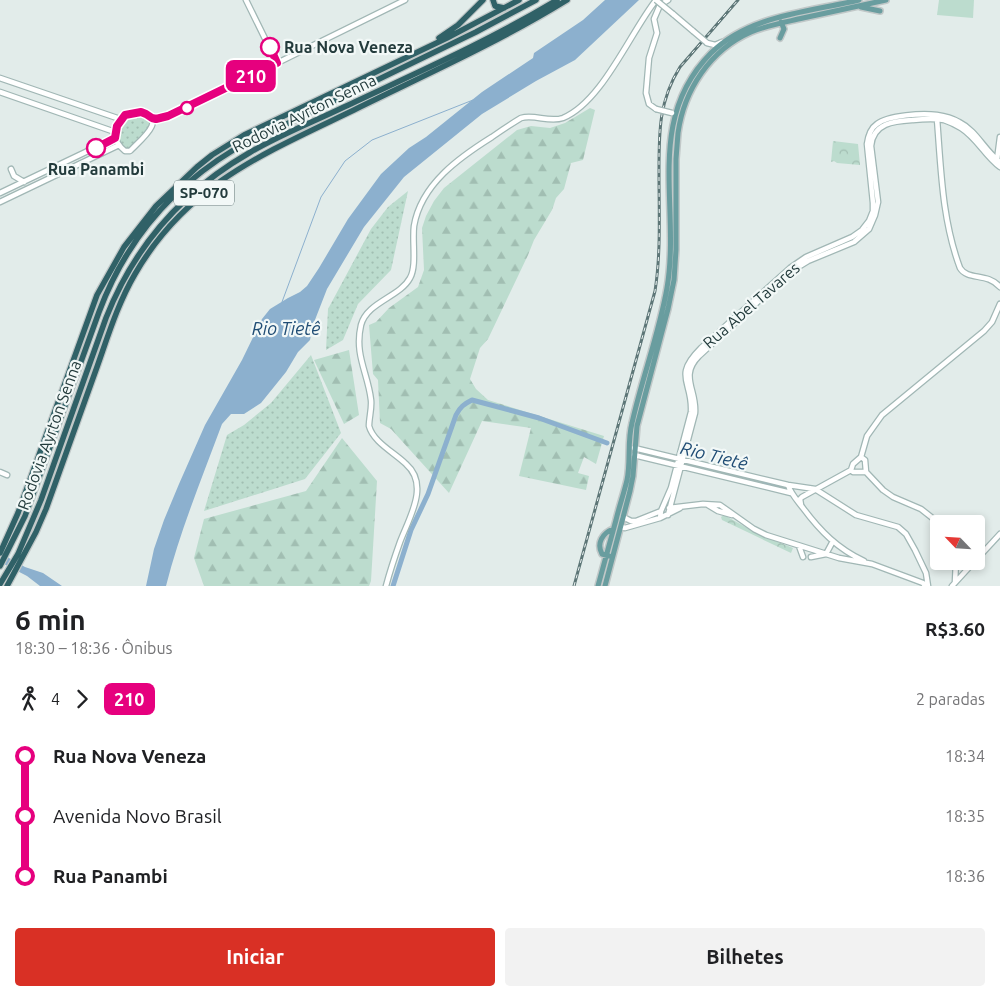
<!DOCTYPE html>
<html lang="pt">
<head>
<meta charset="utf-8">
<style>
	:root { --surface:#fff; --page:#f2f2f2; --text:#202124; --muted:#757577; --accent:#d93025 }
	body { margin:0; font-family:Ubuntu,sans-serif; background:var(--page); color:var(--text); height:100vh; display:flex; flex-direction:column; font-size:19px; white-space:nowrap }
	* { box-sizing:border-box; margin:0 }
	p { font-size:16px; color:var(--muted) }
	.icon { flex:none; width:28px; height:28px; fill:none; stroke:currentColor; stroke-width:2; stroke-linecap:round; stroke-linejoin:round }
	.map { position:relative; height:586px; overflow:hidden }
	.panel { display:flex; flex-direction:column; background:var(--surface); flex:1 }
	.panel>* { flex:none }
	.badge { padding:0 10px; border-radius:8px; font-size:18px; line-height:32px }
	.needle { width:32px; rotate:295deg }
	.buttons { position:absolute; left:930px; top:515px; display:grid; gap:10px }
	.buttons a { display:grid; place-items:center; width:55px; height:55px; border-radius:5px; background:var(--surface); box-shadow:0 2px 8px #0003; font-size:25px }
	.map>.badge { position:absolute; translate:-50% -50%; box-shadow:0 0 0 2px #fff }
	.legs { display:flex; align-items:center; gap:8px; height:55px; padding:0 15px; font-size:16px }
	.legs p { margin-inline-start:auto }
	.headline { display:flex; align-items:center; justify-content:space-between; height:85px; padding:0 15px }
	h1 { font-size:28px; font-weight:600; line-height:38px }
	.action { display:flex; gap:10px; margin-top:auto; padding:10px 15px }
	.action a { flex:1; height:58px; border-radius:5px; background:var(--accent); color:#fff; font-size:20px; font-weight:600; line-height:58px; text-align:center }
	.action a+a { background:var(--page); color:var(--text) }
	ul { padding:0 15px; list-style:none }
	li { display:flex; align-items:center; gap:18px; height:60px; font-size:19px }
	li i { display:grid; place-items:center; width:8px; height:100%; margin:0 6px; background:currentColor }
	li i::after { content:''; width:12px; height:12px; margin:-6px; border:4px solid; border-radius:50%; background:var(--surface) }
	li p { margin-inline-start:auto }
	li:first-child i { background:linear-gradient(#0000 50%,currentColor 0) }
	li:last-child i { background:linear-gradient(currentColor 50%,#0000 0) }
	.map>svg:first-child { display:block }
	.grass { fill:url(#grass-dots) }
	.forest { fill:url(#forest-firs) }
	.park { fill:url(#park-crowns) }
	.pitch { fill:#bcdcce }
	.water { fill:#8cb0ce }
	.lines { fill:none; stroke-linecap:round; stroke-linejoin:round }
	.stream { stroke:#8cb0ce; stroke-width:1 }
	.river { stroke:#8cb0ce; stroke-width:5 }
	.secondary-casing { stroke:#a1b7b5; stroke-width:7 }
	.primary-casing { stroke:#c1c8c8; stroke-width:8 }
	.highway-casing { stroke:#c1c8c8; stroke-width:8 }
	.secondary { stroke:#fff; stroke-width:4.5 }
	.primary { stroke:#699d9f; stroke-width:5 }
	.highway { stroke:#306167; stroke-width:5.5 }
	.rail-casing { stroke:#5d7677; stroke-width:3 }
	.rail { stroke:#f2f8f7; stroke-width:1; stroke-dasharray:4; stroke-linecap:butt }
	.secondary-bridge-casing { stroke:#a1b7b5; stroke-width:7; stroke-linecap:butt }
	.secondary-bridge { stroke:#fff; stroke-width:4.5 }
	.line-1-casing { stroke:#fff; stroke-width:11 }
	.line-1 { stroke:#e6007e; stroke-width:8 }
	.stop-1-dot { fill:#fff; stroke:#e6007e; stroke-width:2.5 }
	.labels { text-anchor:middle; stroke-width:4.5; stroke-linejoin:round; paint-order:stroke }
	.shield { fill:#f2f8f7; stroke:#617474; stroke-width:1 }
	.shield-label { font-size:15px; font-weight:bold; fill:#233b3c }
	.stop-label { font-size:16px; font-weight:bold; fill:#233b3c; stroke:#f2f8f7; text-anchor:start }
	.street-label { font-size:16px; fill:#233b3c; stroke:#f2f8f7 }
	.water-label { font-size:18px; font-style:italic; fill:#204d75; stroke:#f2f8f7 }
</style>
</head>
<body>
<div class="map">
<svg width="1000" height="586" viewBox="0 0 1000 586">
	<defs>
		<pattern id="grass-dots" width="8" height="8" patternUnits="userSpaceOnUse" patternTransform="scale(1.25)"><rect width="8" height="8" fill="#bcdcce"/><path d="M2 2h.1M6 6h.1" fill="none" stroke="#a1beb2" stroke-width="1.8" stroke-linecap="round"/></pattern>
		<pattern id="forest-firs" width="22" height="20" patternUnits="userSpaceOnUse" patternTransform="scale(1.25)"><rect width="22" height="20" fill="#bcdcce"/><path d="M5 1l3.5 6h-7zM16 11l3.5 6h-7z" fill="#a1beb2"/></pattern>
		<pattern id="park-crowns" width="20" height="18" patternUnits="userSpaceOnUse" patternTransform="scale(1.25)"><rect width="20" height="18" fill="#bcdcce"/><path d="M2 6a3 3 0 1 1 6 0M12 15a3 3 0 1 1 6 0" fill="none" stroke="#a1beb2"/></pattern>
	</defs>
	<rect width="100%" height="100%" fill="#e2ecea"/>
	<!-- grass -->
	<path class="grass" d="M137 114 148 118 151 122 150 126 129 148H126C114 141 114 125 125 117 129 115 133 114 137 114Z
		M408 191 391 270 358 304 343 340 326 350 328 309 371 229 388 207Z
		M311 355 341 433 305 479 204 511 227 435 244 425 271 403Z"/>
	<!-- forest -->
	<path class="forest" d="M590 108 595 110 583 160 571 163 564 189 556 198 552 210 534 240 528 255 488 339 480 348 470 379 476 389 488 400 604 436 596 464 584 457 578 473 589 476 586 490 519 476 531 428 482 421 449 493 391 429 380 423 378 380 373 374 369 325 376 322 389 308 418 287 424 270 422 228 426 216 434 201 444 188 517 130 531 126 550 128 565 123Z
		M349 350 359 415 344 424 314 360Z
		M342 438 377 481 371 581 369 586H204L194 558 204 519 306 491Z"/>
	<!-- park -->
	<path class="park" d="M833 141 858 144 860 165 837 163 834 161 831 162Z
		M724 515 758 534 793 548 791 553 722 520 721 517Z"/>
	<!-- pitch -->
	<path class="pitch" d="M939 0H974L973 18 937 15Z"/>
	<!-- water -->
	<path class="water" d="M605 0H639L575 60 536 81 482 114 404 177 364 227 327 289 313 325 310 340 298 352 286 372 261 403 244 414H231L222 424C202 478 180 531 166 586H146L154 549 164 520 179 484 205 425 242 360 262 319 270 309 288 298 300 292 307 286 319 268 348 219 381 174 409 148 426 137 482 92 533 58 534 53 583 20Z
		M0 553 25 567 43 573 62 586H40L27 576 0 562Z"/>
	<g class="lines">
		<!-- stream -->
		<path class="stream" d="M282 302 321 197 345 161 372 140 473 100"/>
		<!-- river -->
		<path class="river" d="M639 452 783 487
			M393 586 411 530 428 494 456 415C460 407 464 404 472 400L539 418 607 443"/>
		<!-- secondary casing -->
		<g class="secondary-casing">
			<path id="secondary" d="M246 0 277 63
				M673 14 693 31
				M707 43 715 45 722 42
				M0 78 120 119
				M0 92 115 132
				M656 109 649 104 646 93 649 58 657 33 654 19 660 5 668 0
				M141 112C169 119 139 141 130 151H125C112 141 112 125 125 115Z
				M152 119 169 116 188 107 405 0
				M937 119C941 169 942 220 960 268 968 281 987 272 1000 287
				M997 160 1000 137
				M11 169 14 176 24 182
				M0 193 115 138
				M0 202 119 145
				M634 448 788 485 815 489 856 515 898 527 906 534 915 550 926 573 928 586
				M634 455 791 493
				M851 470 853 464 861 457
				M851 470 853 472H866
				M0 472 7 475
				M788 485C791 494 797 500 803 508 820 531 838 549 864 561
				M708 505 718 511 732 515
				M801 505 800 499 802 497 851 470
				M669 508 703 504 720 505 754 529 766 535 839 558 872 564 923 583 925 586
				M668 515 695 413C697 390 679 376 699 356L790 272 808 261 854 242 869 229 875 215 878 202 871 146C873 123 894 121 912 120 923 119 933 118 944 120 950 122 956 125 961 128 977 138 985 156 1000 167
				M623 517 631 521H636L661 511
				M660 518 661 511 671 488 691 412C693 381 672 377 701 348L790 268 806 257 852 237 862 230 869 221 873 211V203L867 144C868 137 871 128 877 124 888 115 923 113 937 115 944 116 952 118 959 122 977 131 984 150 1000 162
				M940 524 921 509 893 497 883 490 866 472 865 460 861 457 867 436 882 415 984 331 992 322 1000 304
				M621 527 625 528 660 518 680 508
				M799 546 803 557
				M811 557 826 554 833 541
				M976 560 1000 534
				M955 582 956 561
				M386 586C390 571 395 556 400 542 409 518 430 485 406 464 395 453 373 442 369 426 369 418 372 408 371 400 368 373 354 355 361 325 367 302 400 297 410 278 417 266 412 241 414 226 421 184 460 157 492 137 502 130 511 124 521 118 535 114 549 123 563 118 602 102 630 33 656 0
				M952 586 975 561"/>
		</g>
		<!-- primary casing -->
		<g class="primary-casing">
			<path id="primary" d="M861 7 880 11
				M780 38 784 29 781 22
				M609 556 602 554C596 543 603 533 613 529
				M598 586C604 564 610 542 616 520 619 507 624 493 627 480 631 461 627 442 632 423 642 378 659 334 667 288 681 205 644 121 711 53 749 15 809 12 859 0
				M605 586 630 491 633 476 637 426 668 309 674 280 676 250V159L678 133C684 90 710 50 751 32 768 25 786 22 803 18 830 12 858 6 886 0"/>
		</g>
		<!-- highway casing -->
		<g class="highway-casing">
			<path id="highway" d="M493 0 495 6 504 8
				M439 38 458 25 483 0
				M0 553 18 513 97 295 124 247 156 206 197 167 212 155 244 135 447 38 519 0
				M0 566 25 516 99 312C125 242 172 187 235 149L476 32 536 0
				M0 584 18 554 41 500 106 318C134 247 183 191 249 153 279 135 313 122 344 107 416 73 489 41 557 0
				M7 586 36 532 46 509C63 462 80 415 97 367 108 336 118 303 135 274 187 184 265 153 354 110 425 75 499 42 567 0"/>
		</g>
		<!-- secondary -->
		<use href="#secondary" class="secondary"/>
		<!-- primary -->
		<use href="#primary" class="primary"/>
		<!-- highway -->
		<use href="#highway" class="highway"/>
		<!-- rail casing -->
		<g class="rail-casing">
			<path id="rail" d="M574 586 655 291C661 253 659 213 659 175 659 135 658 102 680 67L738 0"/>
		</g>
		<!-- rail -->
		<use href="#rail" class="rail"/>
		<!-- secondary-bridge casing -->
		<g class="secondary-bridge-casing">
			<path id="secondary-bridge" d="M656 0 673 14
				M693 31 706 42
				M656 109 672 113"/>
		</g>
		<!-- secondary-bridge -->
		<use href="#secondary-bridge" class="secondary-bridge"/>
	</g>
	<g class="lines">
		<!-- line-1 casing -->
		<g class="line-1-casing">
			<path id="line-1" d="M96 148 115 138 117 126 125 115 141 112 146 114 152 118 156 119 168 116 277 63 270 47"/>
		</g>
		<!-- line-1 -->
		<use href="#line-1" class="line-1"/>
	</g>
	<!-- markers -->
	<g class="stop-1-dot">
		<circle cx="270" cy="47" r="9"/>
		<circle cx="187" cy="108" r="6"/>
		<circle cx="96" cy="148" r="9"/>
	</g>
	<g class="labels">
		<!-- shield labels -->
		<rect class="shield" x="174" y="180.5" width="60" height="25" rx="4"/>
		<g class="shield-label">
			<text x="204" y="198">SP-070</text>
		</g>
		<!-- stop labels -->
		<g class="stop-label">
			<text x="284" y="53">Rua Nova Veneza</text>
			<text x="96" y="175" text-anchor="middle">Rua Panambi</text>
		</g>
		<!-- street labels -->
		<g class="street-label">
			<text transform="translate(304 113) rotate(-26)" y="6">Rodovia Ayrton Senna</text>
			<text transform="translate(751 305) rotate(-41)" y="6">Rua Abel Tavares</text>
			<text transform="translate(49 435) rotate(-70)" y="6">Rodovia Ayrton Senna</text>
		</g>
		<!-- water labels -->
		<g class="water-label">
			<text x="286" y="335">Rio Tietê</text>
			<text transform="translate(714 456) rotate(14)" y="6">Rio Tietê</text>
		</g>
	</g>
</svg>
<div class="buttons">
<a><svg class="needle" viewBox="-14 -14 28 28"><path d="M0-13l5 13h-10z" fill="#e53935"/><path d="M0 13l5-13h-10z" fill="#757577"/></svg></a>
</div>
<b class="badge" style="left:251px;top:76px;background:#e6007e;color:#fff">210</b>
</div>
<section class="panel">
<div class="headline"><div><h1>6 min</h1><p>18:30 – 18:36 · Ônibus</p></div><b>R$3.60</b></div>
<div class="legs"><svg class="icon" aria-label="walk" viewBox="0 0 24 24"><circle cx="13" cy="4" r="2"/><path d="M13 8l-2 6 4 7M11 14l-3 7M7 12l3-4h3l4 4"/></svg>4<svg class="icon" aria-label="forward" viewBox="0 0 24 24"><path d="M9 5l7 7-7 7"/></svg><b class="badge" style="background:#e6007e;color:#fff">210</b><p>2 paradas</p></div>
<ul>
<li><i style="color:#e6007e"></i><b>Rua Nova Veneza</b><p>18:34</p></li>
<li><i style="color:#e6007e"></i><span>Avenida Novo Brasil</span><p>18:35</p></li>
<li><i style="color:#e6007e"></i><b>Rua Panambi</b><p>18:36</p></li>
</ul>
<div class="action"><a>Iniciar</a><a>Bilhetes</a></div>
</section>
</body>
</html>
